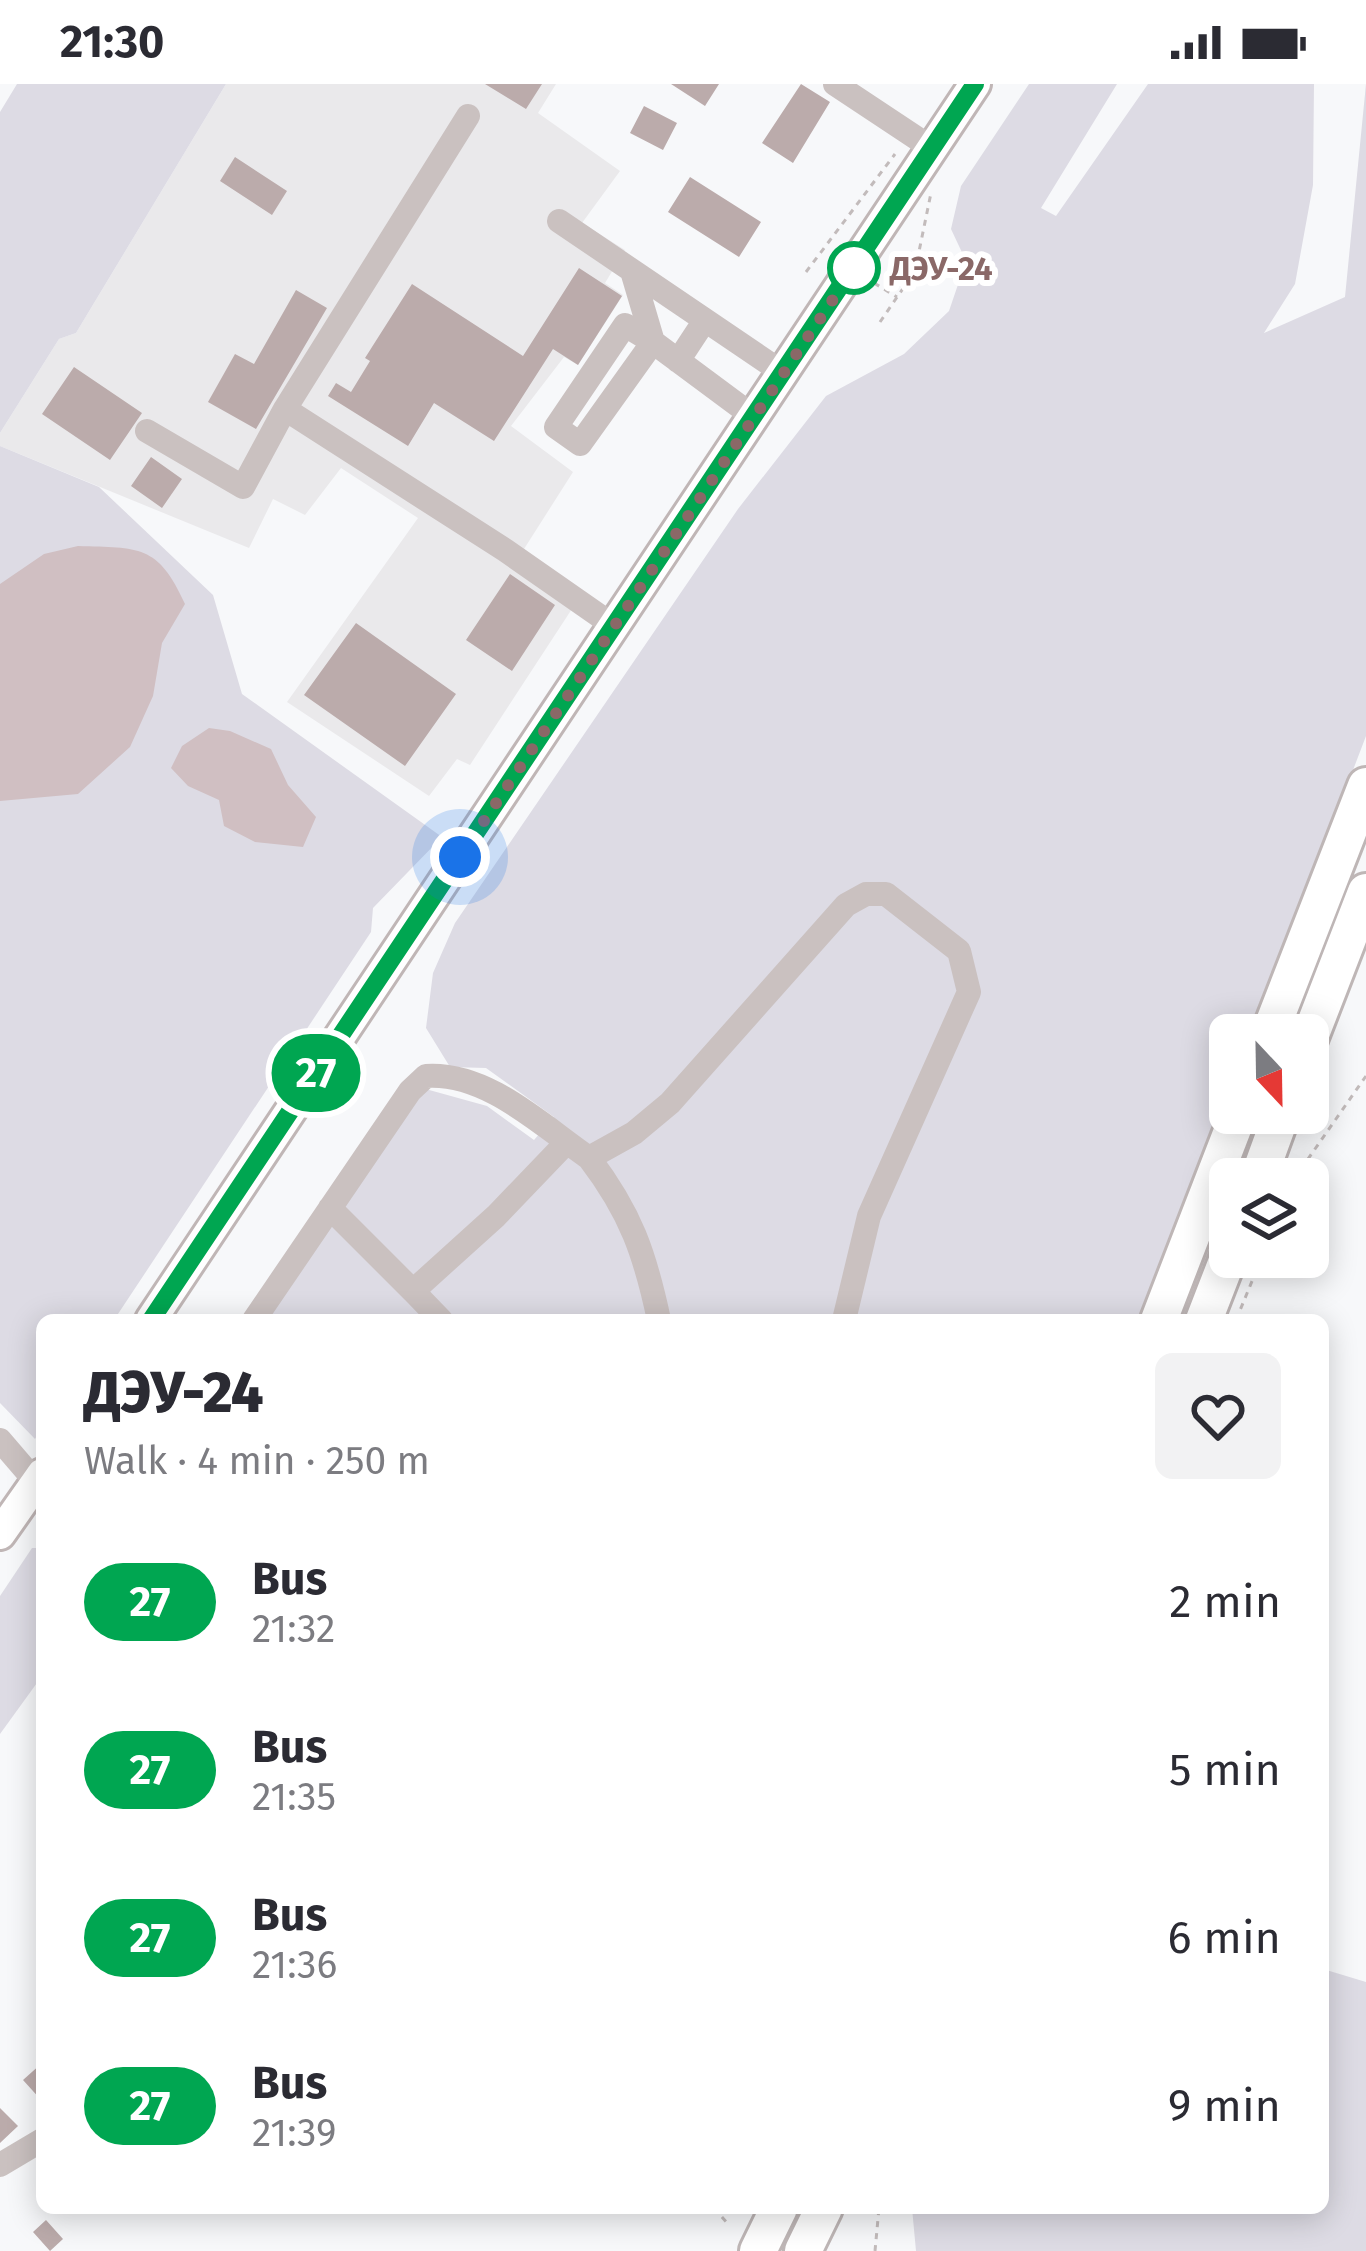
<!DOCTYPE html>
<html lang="en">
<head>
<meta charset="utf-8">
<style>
	:root { --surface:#fff; --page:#f2f2f3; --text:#2b2b33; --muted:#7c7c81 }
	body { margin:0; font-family:"Fira Sans",sans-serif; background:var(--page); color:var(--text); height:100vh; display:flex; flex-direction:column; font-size:45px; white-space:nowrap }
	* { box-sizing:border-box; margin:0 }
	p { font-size:39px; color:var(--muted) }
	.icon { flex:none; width:66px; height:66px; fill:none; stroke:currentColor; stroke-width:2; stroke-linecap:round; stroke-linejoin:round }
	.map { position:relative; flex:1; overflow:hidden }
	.sheet { position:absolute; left:36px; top:1230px; width:1293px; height:900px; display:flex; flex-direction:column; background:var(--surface); border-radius:18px; box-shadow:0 6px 30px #0003 }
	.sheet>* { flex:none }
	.badge { padding:0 24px; border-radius:39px; font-size:42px; line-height:78px }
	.needle { width:78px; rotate:158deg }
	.tools { position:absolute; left:1209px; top:930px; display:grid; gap:24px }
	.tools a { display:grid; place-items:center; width:120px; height:120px; border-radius:18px; background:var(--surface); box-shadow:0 6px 30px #0003; font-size:60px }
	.you { position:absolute; width:60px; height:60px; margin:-30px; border:9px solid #fff; border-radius:50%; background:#1a73e8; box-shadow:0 0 0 18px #1a73e833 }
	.map>.badge { position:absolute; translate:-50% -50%; box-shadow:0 0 0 6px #fff }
	.round { display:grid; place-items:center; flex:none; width:126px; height:126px; border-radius:18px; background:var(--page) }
	.summary { display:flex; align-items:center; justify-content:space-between; height:204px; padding:0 48px }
	h1 { font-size:57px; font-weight:800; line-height:90px }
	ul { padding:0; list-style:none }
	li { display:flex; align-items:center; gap:36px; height:168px; padding:0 48px }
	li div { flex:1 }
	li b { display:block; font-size:45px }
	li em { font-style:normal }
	li .badge { min-width:132px; font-weight:700; text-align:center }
	.status { display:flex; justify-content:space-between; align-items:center; height:84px; padding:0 60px; background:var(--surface); direction:ltr }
	.status svg { height:33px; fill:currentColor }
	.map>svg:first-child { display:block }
	.built { fill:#eae9eb }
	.green { fill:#dddbe4 }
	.water { fill:#d0bfc2 }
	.building { fill:#bbabab }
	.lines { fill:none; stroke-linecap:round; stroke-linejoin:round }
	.major-casing { stroke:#c0b6b6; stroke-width:36 }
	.highway-casing { stroke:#beb6b6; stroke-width:42 }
	.path { stroke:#c2bbbb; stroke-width:3; stroke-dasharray:6 6; stroke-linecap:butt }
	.minor { stroke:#cac1c0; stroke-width:24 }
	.major { stroke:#fff; stroke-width:30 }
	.highway { stroke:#fff; stroke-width:36 }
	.line-casing { stroke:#fff; stroke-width:27 }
	.line { stroke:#00a651; stroke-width:18 }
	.walk { stroke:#8a6867; stroke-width:12; stroke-dasharray:0 21.6 }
	.stop-dot { fill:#fff; stroke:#00a651; stroke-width:6 }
	.labels { text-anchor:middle; stroke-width:12; stroke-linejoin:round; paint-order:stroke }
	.stop-label { font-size:33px; font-weight:bold; fill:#8a6867; stroke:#fff; text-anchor:start }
</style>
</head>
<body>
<div class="status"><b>21:30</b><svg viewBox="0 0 49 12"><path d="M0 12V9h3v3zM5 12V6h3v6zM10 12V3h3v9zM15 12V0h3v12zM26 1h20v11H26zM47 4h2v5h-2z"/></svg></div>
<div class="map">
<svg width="1366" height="2167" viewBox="0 0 1366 2167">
	<rect width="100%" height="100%" fill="#f7f8fa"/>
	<!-- built -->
	<path class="built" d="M226 0H556L538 29 620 87 582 139 625 166 605 199 623 211 578 281 564 273 511 342 573 388 524 465 583 508 470 681 457 675 429 712 287 618 418 434 341 384 305 431 273 415 249 464 0 362V349L59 255 76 249Z"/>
	<!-- green -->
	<path class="green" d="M17 0H226L76 249 59 255 0 349V28Z
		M1029 0H1117L1041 124 1056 132 1148 0H1314L1313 101 1295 200 1264 249 1345 213 1366 0V652L1252 951H1230V1009L1142 1236H264L422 1004 487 1022 534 1056 554 1033 486 984 450 983 426 944 433 889 455 839 738 425 826 312 904 270 949 227 966 177 951 145 961 102Z
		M0 362 99 403 213 511 242 610 442 753 373 824 371 848 114 1236H42V1344L35 1355 0 1319Z
		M32 1464H42V1592L0 1650V1512Z
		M1323 1885 1366 1898V2167H916L912 2124H1323Z"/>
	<!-- water -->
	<path class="water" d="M78 462C139 464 158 460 185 520L162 559 153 612 130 663 78 710 0 717V500L44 470Z
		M209 644 230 647 271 665 288 701 316 733 303 763 255 758 224 742 219 716 188 702 171 684 182 662Z"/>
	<!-- building -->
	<path class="building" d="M485 0H542L526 25Z
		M671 0H719L705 22Z
		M801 0 830 18 793 79 762 59Z
		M644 22 677 39 663 66 630 49Z
		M235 73 287 107 272 131 220 97Z
		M690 93 761 138 739 173 668 128Z
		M579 184 622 212 578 281 553 265 494 357 434 319 408 362 328 312 336 299 351 308 370 277 365 274 412 200 523 272Z
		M296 206 327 224 256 345 208 318 235 270 254 280Z
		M74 283 142 329 110 376 42 330Z
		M151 373 182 395 162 424 131 402Z
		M510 490 555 521 512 587 466 556Z
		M356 539 456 610 405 682 304 611Z
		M42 1979V2017L23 1996Z
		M0 2024 18 2042 0 2059Z
		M46 2136 63 2155 50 2167 33 2148Z"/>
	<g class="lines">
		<!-- major casing -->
		<g class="major-casing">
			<path id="major" d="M151 1236 975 0
				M0 1450 42 1390"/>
		</g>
		<!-- highway casing -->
		<g class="highway-casing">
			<path id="highway" d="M1269 951 1366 702
				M1308 958 1366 808
				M1258 1095 1282 1029
				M1159 1236 1239 1029
				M1204 1236 1230 1169
				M758 2167 779 2124
				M803 2167 824 2124"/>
		</g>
		<!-- path -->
		<path class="path" d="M806 188 895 70
			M874 199 897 213
			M880 238 915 187 931 109
			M1294 1095 1366 992
			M1236 1236 1262 1173
			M714 2124 728 2140
			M875 2167 879 2124"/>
		<!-- minor -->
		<path class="minor" d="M835 0 933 65
			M468 32 285 325 505 466 614 542
			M559 137 783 289
			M632 187 653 258
			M653 258 625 241 556 343 580 360 653 258 754 333
			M678 277 705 236
			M147 347 243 403 285 325
			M589 1074C631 1129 645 1170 659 1236
			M330 1124 413 1207 496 1132 566 1059
			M413 1207 441 1236
			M254 1236 410 1007 426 992C487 988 541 1041 589 1074L634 1049 670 1019 846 821 866 810H886L959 867 969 908 869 1132 844 1236
			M0 1356 42 1405
			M0 2081 42 2056"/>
		<!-- major -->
		<use href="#major" class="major"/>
		<!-- highway -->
		<use href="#highway" class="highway"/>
	</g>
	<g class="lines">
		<!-- line casing -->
		<g class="line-casing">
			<path id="line" d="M151 1236 975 0"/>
		</g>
		<!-- line -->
		<use href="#line" class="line"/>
		<!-- walk -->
		<path class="walk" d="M460 773 854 184"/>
	</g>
	<!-- markers -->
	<circle class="stop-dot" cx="854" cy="184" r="24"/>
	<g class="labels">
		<!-- stop labels -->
		<g class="stop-label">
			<text x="890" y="196">ДЭУ-24</text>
		</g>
	</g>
</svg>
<div class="tools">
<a><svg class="needle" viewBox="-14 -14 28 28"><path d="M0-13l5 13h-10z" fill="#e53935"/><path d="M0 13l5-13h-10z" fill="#7c7c81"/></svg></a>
<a><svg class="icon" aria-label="layers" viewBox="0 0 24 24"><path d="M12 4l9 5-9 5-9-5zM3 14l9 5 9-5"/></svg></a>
</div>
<div class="you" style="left:460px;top:773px"></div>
<b class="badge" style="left:316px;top:989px;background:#00a651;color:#fff">27</b>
<section class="sheet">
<div class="summary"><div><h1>ДЭУ-24</h1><p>Walk · 4 min · 250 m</p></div><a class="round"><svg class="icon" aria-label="heart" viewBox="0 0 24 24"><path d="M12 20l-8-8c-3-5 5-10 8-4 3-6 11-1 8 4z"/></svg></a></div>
<ul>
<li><span class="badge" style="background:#00a651;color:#fff">27</span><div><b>Bus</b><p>21:32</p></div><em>2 min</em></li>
<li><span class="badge" style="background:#00a651;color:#fff">27</span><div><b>Bus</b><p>21:35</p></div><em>5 min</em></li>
<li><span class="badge" style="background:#00a651;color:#fff">27</span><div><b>Bus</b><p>21:36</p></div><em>6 min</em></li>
<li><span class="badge" style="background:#00a651;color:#fff">27</span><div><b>Bus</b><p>21:39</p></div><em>9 min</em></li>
</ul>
</section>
</div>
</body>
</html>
